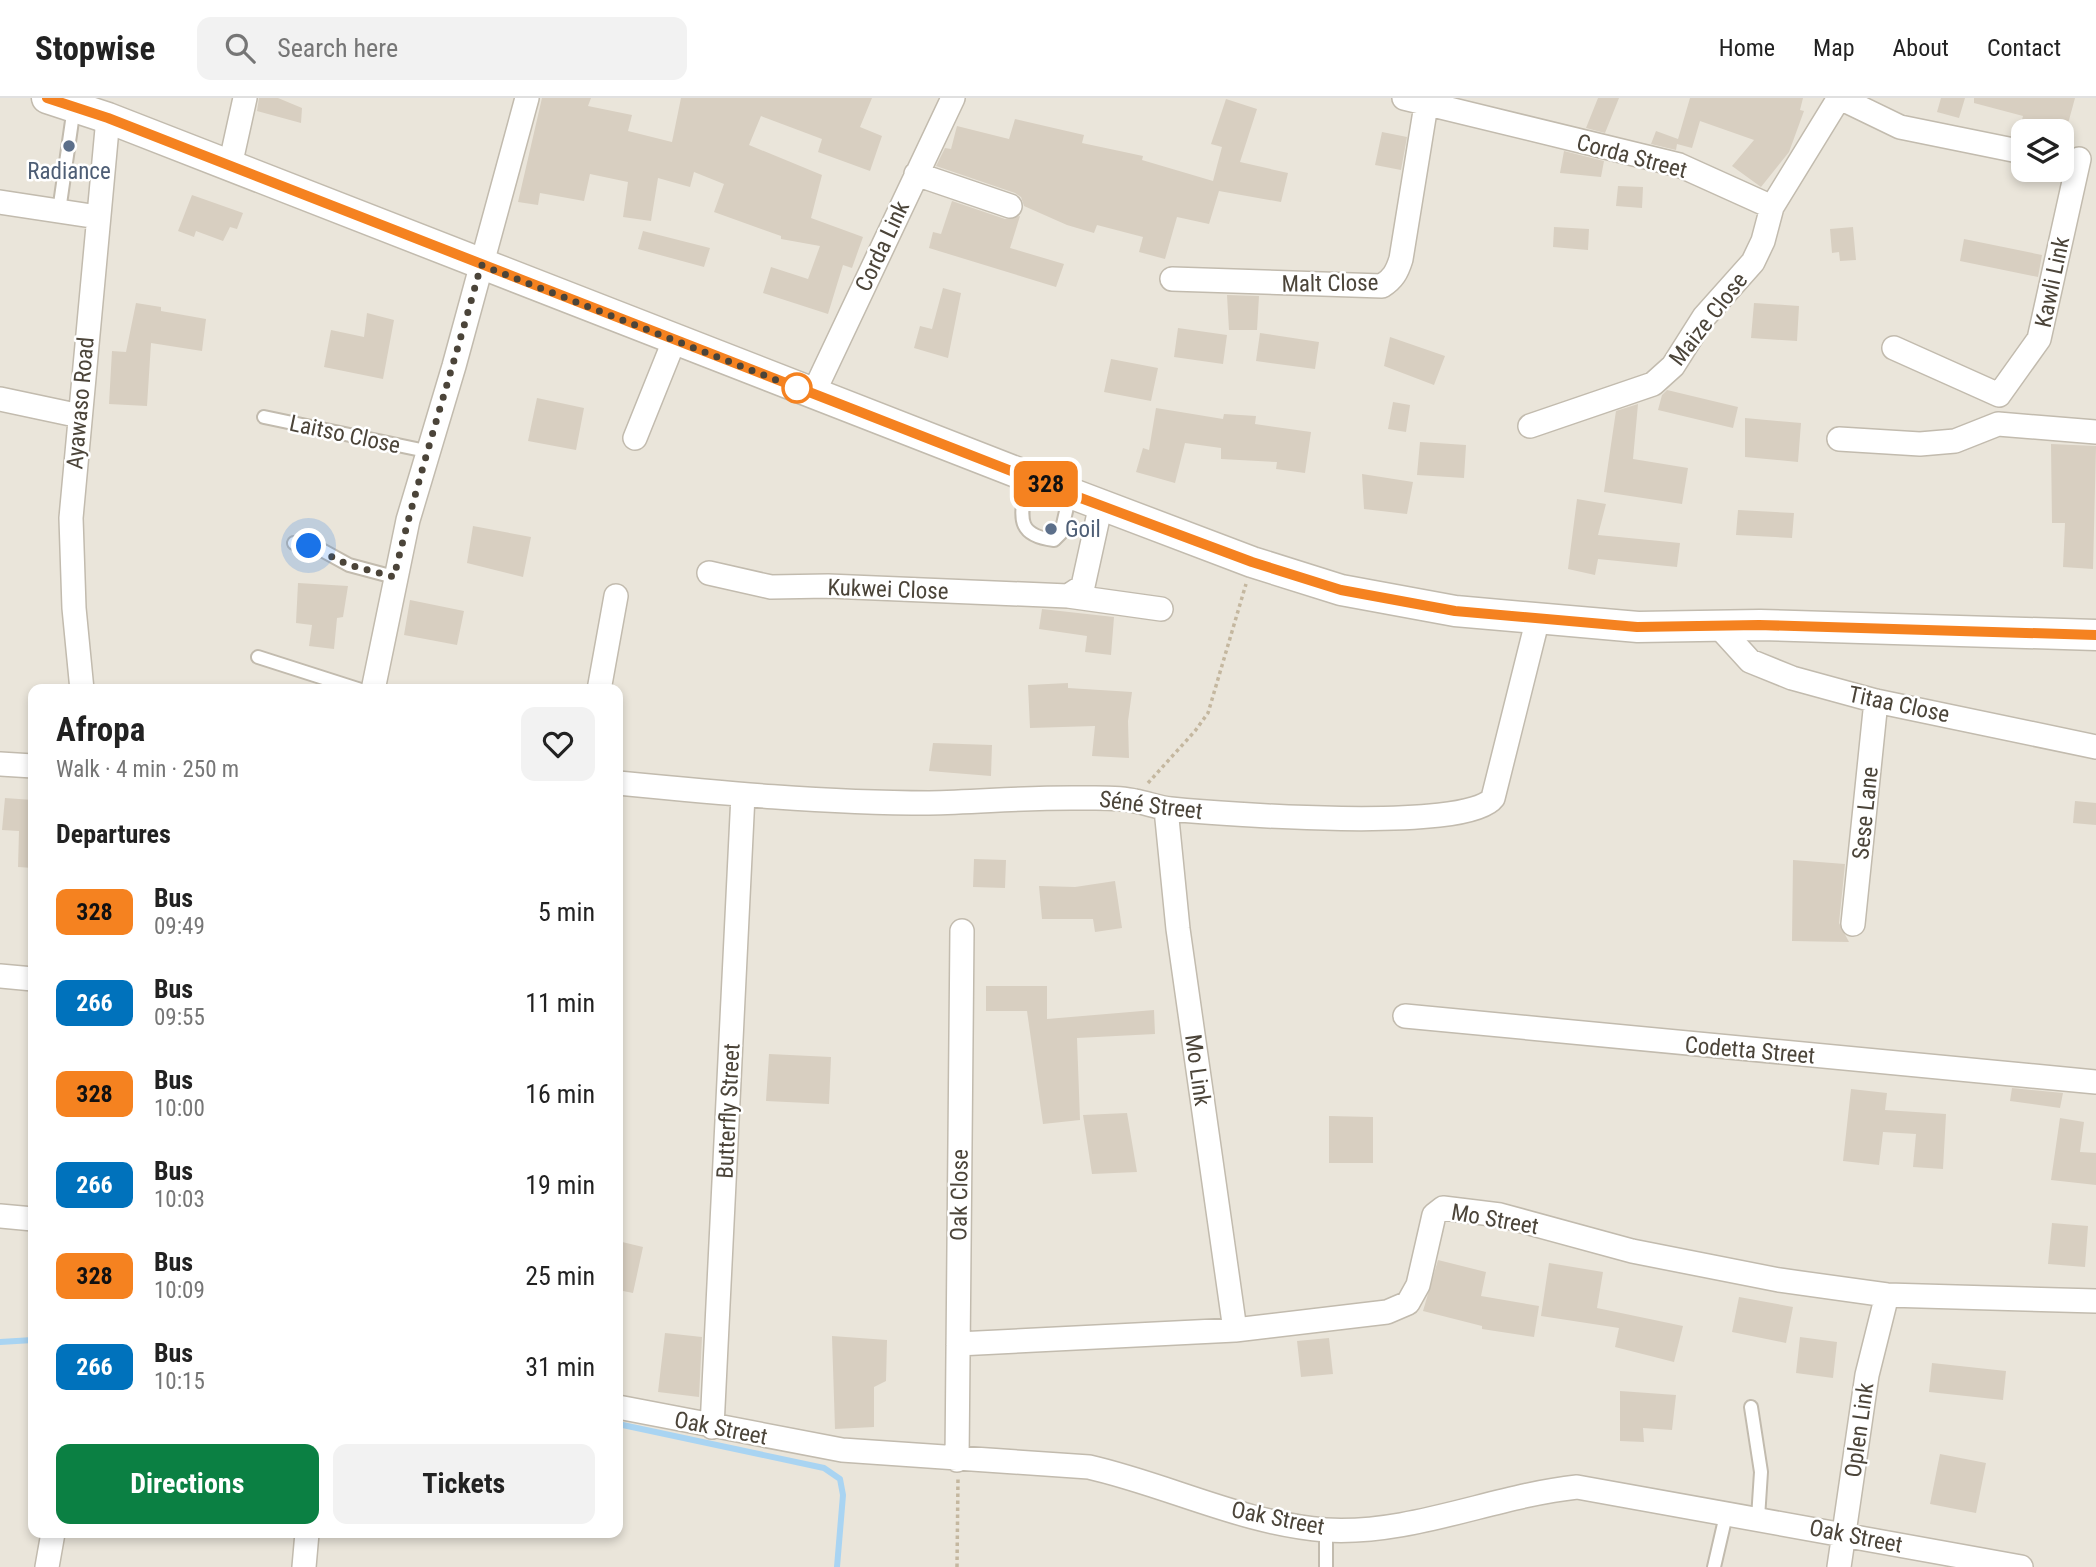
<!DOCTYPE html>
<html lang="en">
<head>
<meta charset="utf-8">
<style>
	:root { --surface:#fff; --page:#f2f2f2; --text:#222; --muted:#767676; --line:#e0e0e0; --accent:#0b8043 }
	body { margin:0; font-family:"Roboto Condensed",sans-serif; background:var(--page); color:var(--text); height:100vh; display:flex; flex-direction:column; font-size:26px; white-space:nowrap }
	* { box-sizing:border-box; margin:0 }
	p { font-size:23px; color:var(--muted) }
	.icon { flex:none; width:38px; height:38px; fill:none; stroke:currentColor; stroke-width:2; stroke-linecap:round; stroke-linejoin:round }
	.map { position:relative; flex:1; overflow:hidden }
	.panel { position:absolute; left:28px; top:586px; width:595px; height:854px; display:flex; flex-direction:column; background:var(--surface); border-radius:14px; box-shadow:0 4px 10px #0003 }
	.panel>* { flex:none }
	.badge { padding:0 14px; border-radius:10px; font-size:24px; line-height:46px }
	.tools { position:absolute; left:2011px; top:21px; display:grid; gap:14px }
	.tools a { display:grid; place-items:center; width:63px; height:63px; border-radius:14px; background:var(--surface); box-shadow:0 4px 10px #0003; font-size:35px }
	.you { position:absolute; width:35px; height:35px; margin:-18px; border:5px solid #fff; border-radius:50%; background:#1a73e8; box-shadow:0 0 0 10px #1a73e833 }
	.map>.badge { position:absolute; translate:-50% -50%; box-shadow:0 0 0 4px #fff }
	h2 { padding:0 28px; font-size:26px; line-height:63px }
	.round { display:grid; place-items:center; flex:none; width:74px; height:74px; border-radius:14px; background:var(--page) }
	.headline { display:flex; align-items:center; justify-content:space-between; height:119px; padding:0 28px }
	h1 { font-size:33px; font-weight:700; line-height:52px }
	.primary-button { display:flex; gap:14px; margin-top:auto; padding:14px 28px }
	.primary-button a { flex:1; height:80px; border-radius:14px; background:var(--accent); color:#fff; font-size:28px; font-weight:700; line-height:80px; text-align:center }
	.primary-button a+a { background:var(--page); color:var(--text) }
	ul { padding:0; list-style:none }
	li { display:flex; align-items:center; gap:21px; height:91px; padding:0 28px }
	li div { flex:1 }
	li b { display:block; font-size:26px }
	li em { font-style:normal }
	li .badge { min-width:77px; font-weight:700; text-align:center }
	header { display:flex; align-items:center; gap:42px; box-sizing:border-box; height:98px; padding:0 35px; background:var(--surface); border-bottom:2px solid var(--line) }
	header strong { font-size:33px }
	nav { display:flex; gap:38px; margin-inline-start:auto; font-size:24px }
	.search { width:490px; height:63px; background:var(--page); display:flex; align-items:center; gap:18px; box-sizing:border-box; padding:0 24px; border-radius:14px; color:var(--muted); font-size:26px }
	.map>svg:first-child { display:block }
	.residential { fill:#eae5da; fill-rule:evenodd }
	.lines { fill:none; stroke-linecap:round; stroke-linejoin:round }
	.stream { stroke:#a9d4f2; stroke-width:6 }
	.building { fill:#d8cfc1 }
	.service-casing { stroke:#c2bbae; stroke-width:16 }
	.minor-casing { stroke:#c2bbae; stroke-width:26 }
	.tertiary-casing { stroke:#c2bbae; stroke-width:33 }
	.path { stroke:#c4b79f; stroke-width:3.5; stroke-dasharray:3.5 3.5; stroke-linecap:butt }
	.service { stroke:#fff; stroke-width:12 }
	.minor { stroke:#fff; stroke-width:23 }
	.tertiary { stroke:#fff; stroke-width:30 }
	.line-casing { stroke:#fff; stroke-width:16 }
	.line { stroke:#f58220; stroke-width:10 }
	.walk { stroke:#4b4439; stroke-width:7; stroke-dasharray:0 12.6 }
	.service-dot { fill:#5c6f8a; stroke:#fff; stroke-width:2.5 }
	.stop-dot { fill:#fff; stroke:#f58220; stroke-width:3.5 }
	.labels { text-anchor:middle; stroke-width:5; stroke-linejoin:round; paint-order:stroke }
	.street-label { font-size:23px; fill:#4b4439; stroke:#fff }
	.service-label { font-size:23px; fill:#4e5e75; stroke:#fff }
</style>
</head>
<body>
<header>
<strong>Stopwise</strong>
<div class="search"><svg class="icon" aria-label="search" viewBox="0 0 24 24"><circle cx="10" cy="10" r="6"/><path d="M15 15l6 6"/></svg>Search here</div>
<nav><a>Home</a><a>Map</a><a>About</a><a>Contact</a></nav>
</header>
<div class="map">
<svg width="2096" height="1469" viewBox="0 0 2096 1469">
	<rect width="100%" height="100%" fill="#f6f3ec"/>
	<!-- residential -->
	<path class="residential" d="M0 0H2096V1469H0ZM2023 33H2062V72H2023ZM33 592H618V1435H33Z"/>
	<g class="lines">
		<!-- stream -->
		<path class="stream" d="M0 1244 33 1242
			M618 1326 824 1370 840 1381 843 1397 837 1469"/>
	</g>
	<!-- building -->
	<path class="building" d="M259 0H278L302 10 301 25 257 13Z
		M542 0H591L588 8 632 17 628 33 672 44 681 0H872L860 29 882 38 870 73 818 54 822 41 761 18 749 47 822 77 811 120 863 139 852 170 843 167 828 216 763 195 771 169 808 181 820 148 781 141V138L714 114 724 86 694 74 690 89 658 80 651 123 623 119 628 84 590 76 584 103 540 95 538 107 518 104Z
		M1598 0H1619L1605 35 1586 30Z
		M1690 0H1803L1800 12 1804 13 1789 54 1761 89 1732 68 1754 42 1700 23 1692 50 1677 46 1676 52 1651 46 1656 33 1678 41Z
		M1941 0H1965L1959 20 1937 14Z
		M1974 0H2075L2066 33H2019L2023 18 1974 5Z
		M1226 1 1257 11 1240 64 1288 75 1281 104 1219 93 1209 126 1177 119 1165 161 1139 154 1143 139 1097 127 1094 135 1067 127 1024 108 1021 99 1015 95 936 68 945 50 951 51 957 28 1009 41 1015 21 1084 37 1082 45 1143 58 1142 62 1213 83 1222 49 1211 46Z
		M1382 34 1407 39 1401 72 1375 67Z
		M1564 53 1604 63 1601 79 1560 75Z
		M1618 88 1643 89 1642 110 1616 108Z
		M192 97 243 115 237 131 230 129 223 143 196 133 194 139 178 133Z
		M952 103 1005 121 1020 118 1010 150 1064 166 1056 189 929 150 933 134 941 136Z
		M1554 129 1589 131 1588 152 1553 149Z
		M1853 129 1856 162 1840 163 1839 154 1832 155 1830 131Z
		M643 133 710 150 704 169 638 151Z
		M1964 141 2042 157 2038 179 1960 163Z
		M943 190 961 195 948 260 914 250 920 228 932 231Z
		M1227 197 1259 198 1257 232H1229Z
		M136 205 161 209V213L206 221 202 253 151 245 147 308 109 306 112 253 126 254Z
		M1754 205 1799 208 1797 243 1751 240Z
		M367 215 394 222 383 281 324 269 331 232 364 239Z
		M1178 230 1227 237 1223 266 1174 259Z
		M1260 235 1319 244 1315 271 1256 263Z
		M1390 239 1445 258 1434 287 1384 268Z
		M1111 261 1158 270 1151 303 1104 294Z
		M1667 292 1738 309 1733 330 1658 312 1662 297Z
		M537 300 584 310 576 352 528 343Z
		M1393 304 1410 307 1406 334 1388 331Z
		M1638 306 1633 361 1688 370 1682 406 1604 394 1616 313Z
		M1156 310 1223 321 1224 316 1256 318 1255 326 1311 334 1305 375 1276 371 1277 364 1221 361V350L1185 345 1175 385 1136 374 1143 350 1149 352Z
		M1745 320 1801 325 1798 364 1745 359Z
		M1420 344 1466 347 1464 380 1417 377Z
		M2051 346 2096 348 2093 471 2063 469 2065 425H2052Z
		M1362 376 1413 384 1407 416 1364 411Z
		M1577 401 1606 406 1598 437 1680 445 1677 469 1598 461 1595 477 1568 471Z
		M1738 412 1794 415 1792 440 1736 437Z
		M473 428 531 439 523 479 467 465Z
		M298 485 348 488 343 519 337 520 334 551 309 548 312 527 296 525Z
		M410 502 464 513 457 547 404 537Z
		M1042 511 1114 519 1111 557 1085 554 1087 538 1039 531Z
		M1068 585V590L1132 594 1128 623 1129 660 1092 658 1095 628 1030 630 1028 587Z
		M933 645 992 647 991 678 929 673Z
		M5 700 33 702V770L18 769 19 733 2 732Z
		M2075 703 2096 705V727L2073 725Z
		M974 761 1006 762 1005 790 973 789Z
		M1793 762 1845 766 1839 825 1849 844 1792 843Z
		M1115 783 1122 830 1095 834 1093 821H1042L1039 788 1075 789Z
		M986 888H1047V921L1154 912 1155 936 1077 940 1080 1022 1043 1026 1027 913H986Z
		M769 956 831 959 829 1006 766 1003Z
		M2012 990 2063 995 2060 1010 2010 1003Z
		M1851 991 1887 995 1885 1012 1946 1016 1943 1071 1913 1069 1916 1036 1883 1034 1879 1067 1843 1063Z
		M1127 1015 1137 1074 1092 1076 1083 1017Z
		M1329 1018 1373 1019V1065H1329Z
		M2060 1020 2084 1024 2080 1054 2096 1055V1087L2051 1082Z
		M2052 1125 2088 1128 2085 1169 2048 1166Z
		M618 1143 643 1149 633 1195 618 1192Z
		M1438 1162 1486 1174 1481 1198 1539 1208 1534 1239 1482 1231V1228L1423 1213Z
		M1549 1165 1603 1174 1597 1210 1683 1228 1674 1264 1615 1249 1619 1230 1541 1218Z
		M1739 1199 1793 1209 1786 1245 1732 1234Z
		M665 1235 702 1239 699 1299 658 1294Z
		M832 1238 887 1242 886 1283 874 1289V1329L835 1331Z
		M1800 1239 1837 1244 1833 1280 1796 1275Z
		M1329 1240 1333 1276 1301 1279 1297 1243Z
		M1932 1265 2006 1273 2003 1302 1929 1294Z
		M1620 1293 1676 1297 1672 1332 1643 1330 1644 1344 1620 1343Z
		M1940 1356 1986 1365 1976 1415 1930 1406Z"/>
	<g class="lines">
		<!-- service casing -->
		<g class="service-casing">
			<path id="service" d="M59 113 74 9
				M264 319 426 353
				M1026 379C1024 413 1010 437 1054 442L1061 435 1070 396
				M294 445 318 450 349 467 394 479
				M258 559 361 592
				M1751 1309 1761 1374 1758 1420
				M1326 1469V1432
				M1714 1469 1727 1413"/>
		</g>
		<!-- minor casing -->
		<g class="minor-casing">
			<path id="minor" d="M1404 0 1679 67 1772 109 1839 0
				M1840 0 1900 29 2023 54
				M230 68 245 0
				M916 76 1010 108
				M0 104 98 119
				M1172 181 1382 188C1393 181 1397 174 1401 161L1426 7
				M1894 250 1999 297
				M813 296 953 0
				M1999 297 2039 241 2079 61
				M0 301 80 318
				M1530 328 1653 286 1673 268 1704 219 1753 164 1763 143 1772 109
				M635 340 674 243
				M1839 341 1920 346 1955 343 1998 326 2096 334
				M709 475 771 489 828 488 1068 498 1083 488 1101 406
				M1068 498 1161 511
				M1719 529 1750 563 1792 580 1876 603 2096 649
				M82 592 74 510 71 420 108 20
				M373 592 408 422 454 268 527 0
				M599 592 616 498
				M0 666 33 668
				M618 685C721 695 825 705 929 705 980 704 1031 699 1082 700 1099 700 1119 699 1135 703 1147 705 1159 710 1171 711 1222 716 1467 735 1493 700L1538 520
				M1166 711 1178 831 1235 1232
				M1853 826 1876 603
				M0 878 33 881
				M1405 918 2096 984
				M0 1118 33 1121
				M958 1246 1235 1232 1387 1214 1408 1205 1418 1187 1434 1117 1443 1110 1500 1117 1632 1153 1779 1182 1887 1197 2096 1203
				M618 1309 842 1352 1089 1369C1168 1387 1244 1426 1326 1432 1412 1437 1493 1398 1577 1389L2021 1469
				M712 1329 743 697
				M957 1362 962 833
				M47 1469 53 1435
				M304 1469 307 1435
				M1839 1469 1867 1277 1887 1197"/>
		</g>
		<!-- tertiary casing -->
		<g class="tertiary-casing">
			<path id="tertiary" d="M47 0 108 20 1070 395 1252 464 1341 492 1455 513 1638 529 1760 527 2096 537"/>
		</g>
		<!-- path -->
		<path class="path" d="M1148 685 1195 633 1208 615 1246 486
			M957 1469 958 1380"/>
		<!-- service -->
		<use href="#service" class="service"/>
		<!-- minor -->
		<use href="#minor" class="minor"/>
		<!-- tertiary -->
		<use href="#tertiary" class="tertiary"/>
	</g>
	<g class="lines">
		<!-- line casing -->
		<g class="line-casing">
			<path id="line" d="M47 0 108 20 1070 396 1252 464 1341 492 1455 513 1637 529 1759 527 2096 537"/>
		</g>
		<!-- line -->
		<use href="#line" class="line"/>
		<!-- walk -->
		<path class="walk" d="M309 448 349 467 394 479C419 374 453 271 481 167L797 290"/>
	</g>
	<!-- markers -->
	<g class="service-dot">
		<circle cx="69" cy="48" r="7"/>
		<circle cx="1051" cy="431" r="7"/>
	</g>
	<circle class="stop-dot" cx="797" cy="290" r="14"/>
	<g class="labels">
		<!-- street labels -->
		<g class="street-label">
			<text transform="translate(1632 58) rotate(15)" y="8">Corda Street</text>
			<text transform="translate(882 148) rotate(-65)" y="8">Corda Link</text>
			<text transform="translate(2052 184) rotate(-78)" y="8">Kawli Link</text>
			<text transform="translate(1330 185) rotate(-1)" y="8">Malt Close</text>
			<text transform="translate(1708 221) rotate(-52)" y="8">Maize Close</text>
			<text transform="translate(80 305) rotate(-85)" y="8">Ayawaso Road</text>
			<text transform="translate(345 336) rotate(12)" y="8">Laitso Close</text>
			<text transform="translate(888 491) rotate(2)" y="8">Kukwei Close</text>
			<text transform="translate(1899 606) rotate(12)" y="8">Titaa Close</text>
			<text transform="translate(1151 707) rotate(7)" y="8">Séné Street</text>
			<text transform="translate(1865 715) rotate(-84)" y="8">Sese Lane</text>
			<text transform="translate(1750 952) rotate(5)" y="8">Codetta Street</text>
			<text transform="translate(1198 972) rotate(82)" y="8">Mo Link</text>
			<text transform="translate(728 1013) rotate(-87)" y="8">Butterfly Street</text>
			<text transform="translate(959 1097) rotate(-89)" y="8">Oak Close</text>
			<text transform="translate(1495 1121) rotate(10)" y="8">Mo Street</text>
			<text transform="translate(721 1330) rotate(11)" y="8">Oak Street</text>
			<text transform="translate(1859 1332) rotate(-82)" y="8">Oplen Link</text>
			<text transform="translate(1278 1420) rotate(11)" y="8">Oak Street</text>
			<text transform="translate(1856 1438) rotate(11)" y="8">Oak Street</text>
		</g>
		<!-- service labels -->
		<g class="service-label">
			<text x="69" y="81">Radiance</text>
			<text x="1065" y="439" text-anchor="start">Goil</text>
		</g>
	</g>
</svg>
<div class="tools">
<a><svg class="icon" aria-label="layers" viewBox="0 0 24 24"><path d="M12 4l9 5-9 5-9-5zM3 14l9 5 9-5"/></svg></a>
</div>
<div class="you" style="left:309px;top:448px"></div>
<b class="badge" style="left:1046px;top:386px;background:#f58220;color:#111">328</b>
<section class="panel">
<div class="headline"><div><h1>Afropa</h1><p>Walk · 4 min · 250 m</p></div><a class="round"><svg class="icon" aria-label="heart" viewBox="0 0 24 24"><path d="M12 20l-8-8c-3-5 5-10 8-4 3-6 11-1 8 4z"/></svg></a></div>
<h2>Departures</h2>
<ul>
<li><span class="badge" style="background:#f58220;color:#111">328</span><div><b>Bus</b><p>09:49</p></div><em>5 min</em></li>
<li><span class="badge" style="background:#0072bc;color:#fff">266</span><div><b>Bus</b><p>09:55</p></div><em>11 min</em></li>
<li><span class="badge" style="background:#f58220;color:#111">328</span><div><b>Bus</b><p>10:00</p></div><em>16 min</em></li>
<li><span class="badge" style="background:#0072bc;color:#fff">266</span><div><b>Bus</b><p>10:03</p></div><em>19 min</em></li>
<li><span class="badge" style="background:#f58220;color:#111">328</span><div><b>Bus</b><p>10:09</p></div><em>25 min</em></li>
<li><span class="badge" style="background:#0072bc;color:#fff">266</span><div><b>Bus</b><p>10:15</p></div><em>31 min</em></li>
</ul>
<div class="primary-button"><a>Directions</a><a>Tickets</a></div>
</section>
</div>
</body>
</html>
